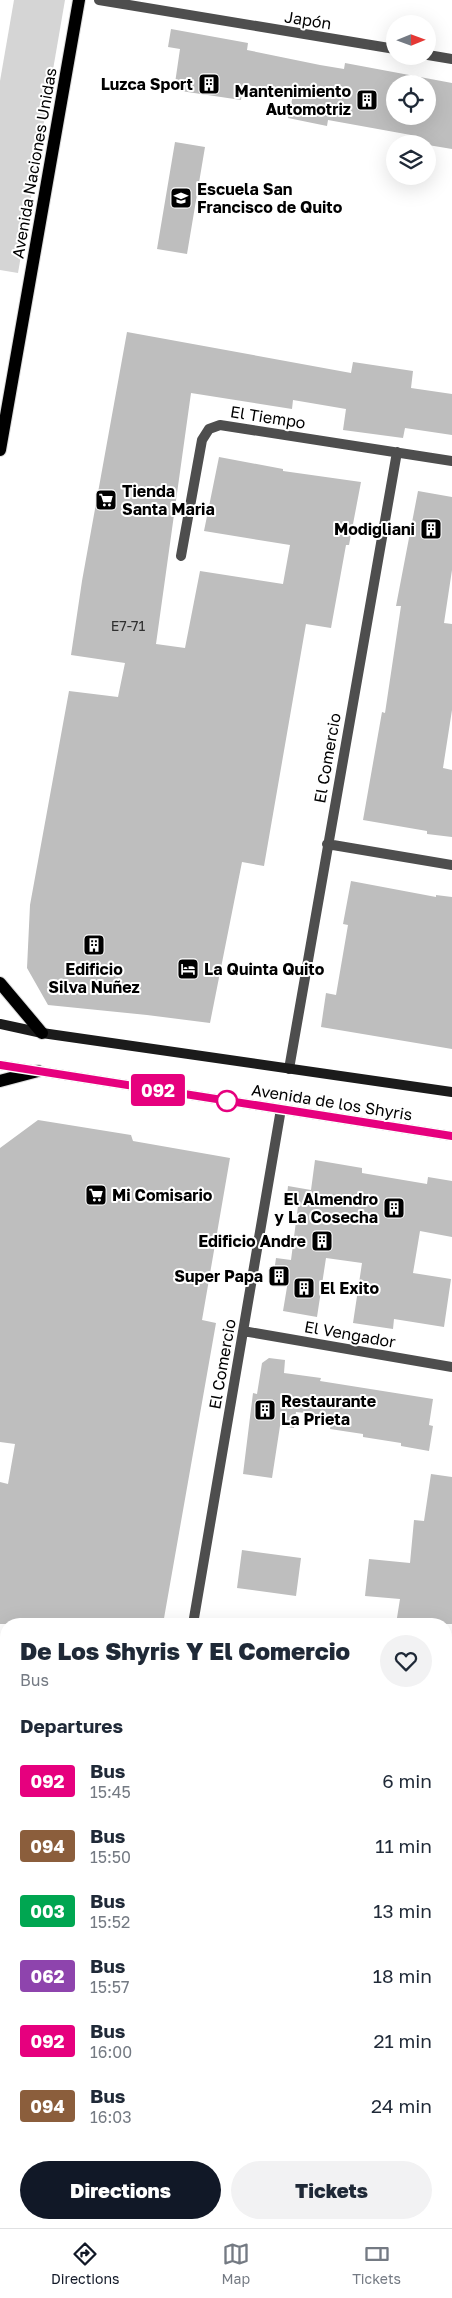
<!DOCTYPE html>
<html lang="en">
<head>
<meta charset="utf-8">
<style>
	:root { --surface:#fff; --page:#f2f2f3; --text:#1f2937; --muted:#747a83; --line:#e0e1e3; --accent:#111827 }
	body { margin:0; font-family:"Golos Text",sans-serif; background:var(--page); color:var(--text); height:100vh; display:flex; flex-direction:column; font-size:19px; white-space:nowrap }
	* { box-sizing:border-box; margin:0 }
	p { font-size:16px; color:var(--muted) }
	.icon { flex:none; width:28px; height:28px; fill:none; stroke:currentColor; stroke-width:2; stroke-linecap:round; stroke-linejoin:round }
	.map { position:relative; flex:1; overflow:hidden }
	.panel { position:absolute; left:0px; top:1618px; width:452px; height:611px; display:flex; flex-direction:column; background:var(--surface); border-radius:20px 20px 0 0; box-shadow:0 5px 20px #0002 }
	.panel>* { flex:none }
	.badge { padding:0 10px; border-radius:4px; font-size:18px; line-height:32px }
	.needle { width:32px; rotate:89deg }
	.controls { position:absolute; left:386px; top:15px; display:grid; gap:10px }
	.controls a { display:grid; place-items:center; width:50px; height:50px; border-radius:50%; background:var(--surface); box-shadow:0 5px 20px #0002; font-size:25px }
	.map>.badge { position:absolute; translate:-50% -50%; box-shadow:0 0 0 2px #fff }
	h2 { padding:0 20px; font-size:19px; line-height:45px }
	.round { display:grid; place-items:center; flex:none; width:52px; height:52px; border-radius:26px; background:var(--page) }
	.summary { display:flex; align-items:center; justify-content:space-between; height:85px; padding:0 20px }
	h1 { font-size:24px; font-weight:800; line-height:38px }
	.cta { display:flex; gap:10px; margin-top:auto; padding:10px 20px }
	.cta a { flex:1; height:58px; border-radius:30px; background:var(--accent); color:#fff; font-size:20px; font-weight:800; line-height:58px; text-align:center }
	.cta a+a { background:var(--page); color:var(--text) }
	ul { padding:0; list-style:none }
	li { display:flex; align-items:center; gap:15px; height:65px; padding:0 20px }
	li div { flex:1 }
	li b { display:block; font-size:19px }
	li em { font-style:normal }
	li .badge { min-width:55px; font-weight:700; text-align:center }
	.tabs { display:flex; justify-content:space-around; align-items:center; height:70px; border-top:1px solid var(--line); background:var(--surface); font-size:14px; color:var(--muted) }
	.tabs a { display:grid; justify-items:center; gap:2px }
	.tabs .current { color:var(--accent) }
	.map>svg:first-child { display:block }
	.green { fill:#d5d5d5 }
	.building { fill:#bebebe; fill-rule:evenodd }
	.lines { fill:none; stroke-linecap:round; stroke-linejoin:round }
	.primary-casing { stroke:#dbdbdb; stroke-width:14 }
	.minor { stroke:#4e4e4e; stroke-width:10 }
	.secondary { stroke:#1b1b1b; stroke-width:10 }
	.primary { stroke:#000; stroke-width:12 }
	.line-casing { stroke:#fff; stroke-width:11 }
	.line { stroke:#e6007e; stroke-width:8 }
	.stop-dot { fill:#fff; stroke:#e6007e; stroke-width:2.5 }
	.labels { text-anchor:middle; stroke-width:4; stroke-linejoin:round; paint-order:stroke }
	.number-label { font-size:14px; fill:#303030 }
	.street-label { font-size:16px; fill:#000; stroke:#fff }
	.poi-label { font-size:16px; font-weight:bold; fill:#000; stroke:#fff; text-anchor:end }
</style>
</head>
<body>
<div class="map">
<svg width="452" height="2228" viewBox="0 0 452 2228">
	<rect width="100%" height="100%" fill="#fff"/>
	<!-- green -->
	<path class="green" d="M14 0H65L18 273 0 270V81Z"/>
	<!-- building -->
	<path class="building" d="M171 29 248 43 247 50 320 65 344 69 345 63 452 83V149L410 142 411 135 328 120 327 126 288 118 293 95 243 84 241 100 174 90 180 49 168 47ZM395 84H428V116H395Z
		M175 142 205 147 187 254 157 249Z
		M127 332 351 373 353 362 413 371 411 388 452 394V435L405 428 403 438 343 430 346 409 293 400 292 409 191 393 156 644 185 648 200 571 283 584 290 545 204 531 219 457 283 469V471L361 482 349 545H346L331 628 306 624 264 866 242 862 210 1023 147 1015 48 1005 27 968 30 905 69 691 118 697 125 663 71 655 82 581Z
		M418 491 452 497V570L444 623 452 624V710L443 768 452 770V837L427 834V831L363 820 382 712 385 713 401 606H396Z
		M351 881 436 897V895L452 897V1049L321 1027 326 993 336 995 348 925 343 924Z
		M38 1120 131 1135 133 1141 230 1158 202 1320 216 1323 163 1624H0V1482L8 1484 15 1444 0 1442V1148Z
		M315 1160 362 1168V1173L427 1184 428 1177 452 1181V1237L420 1231 413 1273 451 1279 444 1327 394 1319 393 1329 353 1323 362 1263 326 1258 317 1317 283 1311 288 1281 273 1279 276 1258 291 1260 298 1206 286 1205 288 1186 311 1190Z
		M269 1358 285 1360 284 1373 321 1378 320 1381 433 1399 429 1425 433 1426 429 1451 401 1446V1443L363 1437V1434L330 1429 332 1416 296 1412 294 1428 280 1426 272 1478 243 1474 253 1393 257 1394 262 1363Z
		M431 1474 452 1477V1624H396L400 1599 365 1596 369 1559 410 1563 414 1520 424 1521Z
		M242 1550 301 1558 296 1596 237 1588Z"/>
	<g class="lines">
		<!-- primary casing -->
		<g class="primary-casing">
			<path id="primary" d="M0 450 79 0
				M0 983 42 1033
				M0 1081 38 1071
				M0 2182 6 2184
				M161 2222 184 2228"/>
		</g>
		<!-- minor -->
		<path class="minor" d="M99 0 395 49
			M428 55 452 59
			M181 556 202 440 209 429 220 425 452 461
			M327 844 452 865
			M289 1069 397 452
			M243 1331 452 1367
			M193 1624 281 1109
			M446 1837 452 1838
			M446 2059 452 2061"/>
		<!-- secondary -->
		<path class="secondary" d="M0 1024 42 1033 452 1092
			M0 1065 452 1136"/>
		<!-- primary -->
		<use href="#primary" class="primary"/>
	</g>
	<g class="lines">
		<!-- line casing -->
		<g class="line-casing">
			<path id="line" d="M0 1065 452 1136"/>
		</g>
		<!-- line -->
		<use href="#line" class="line"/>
	</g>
	<!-- icons -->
	<defs>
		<g id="building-square" transform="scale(1.125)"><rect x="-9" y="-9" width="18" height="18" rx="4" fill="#000" stroke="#fff"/><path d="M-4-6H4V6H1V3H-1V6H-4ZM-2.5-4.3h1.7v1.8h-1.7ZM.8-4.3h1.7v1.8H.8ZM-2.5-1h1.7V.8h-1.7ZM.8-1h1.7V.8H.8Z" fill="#fff"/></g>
		<g id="school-square" transform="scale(1.125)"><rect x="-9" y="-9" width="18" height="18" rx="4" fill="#000" stroke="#fff"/><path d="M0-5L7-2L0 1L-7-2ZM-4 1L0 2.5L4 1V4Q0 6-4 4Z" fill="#fff"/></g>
		<g id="supermarket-square" transform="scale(1.125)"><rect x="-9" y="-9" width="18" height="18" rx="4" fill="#000" stroke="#fff"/><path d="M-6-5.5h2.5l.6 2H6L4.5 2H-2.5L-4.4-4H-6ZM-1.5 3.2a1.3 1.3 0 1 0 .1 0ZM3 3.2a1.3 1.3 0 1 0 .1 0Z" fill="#fff"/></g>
		<g id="hotel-square" transform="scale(1.125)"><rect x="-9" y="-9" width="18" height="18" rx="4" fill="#000" stroke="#fff"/><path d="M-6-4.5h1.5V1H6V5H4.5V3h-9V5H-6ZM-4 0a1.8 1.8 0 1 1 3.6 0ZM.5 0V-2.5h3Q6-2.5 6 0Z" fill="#fff"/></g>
	</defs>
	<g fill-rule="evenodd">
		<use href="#building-square" x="209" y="84"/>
		<use href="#building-square" x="367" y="100"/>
		<use href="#school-square" x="181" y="198"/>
		<use href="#supermarket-square" x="106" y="500"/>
		<use href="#building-square" x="431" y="529"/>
		<use href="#building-square" x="94" y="945"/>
		<use href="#hotel-square" x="188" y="969"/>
		<use href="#supermarket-square" x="96" y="1195"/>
		<use href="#building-square" x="394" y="1208"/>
		<use href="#building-square" x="322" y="1241"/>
		<use href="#building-square" x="279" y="1276"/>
		<use href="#building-square" x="304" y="1288"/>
		<use href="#building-square" x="265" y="1410"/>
	</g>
	<!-- markers -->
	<circle class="stop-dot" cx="227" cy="1101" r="10"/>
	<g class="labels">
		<!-- number labels -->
		<g class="number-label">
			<text x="128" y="631">E7-71</text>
		</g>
		<!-- street labels -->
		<g class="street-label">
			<text transform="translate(308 20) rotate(9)" y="6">Japón</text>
			<text transform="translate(34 163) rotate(-80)" y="6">Avenida Naciones Unidas</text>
			<text transform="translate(268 417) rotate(9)" y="6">El Tiempo</text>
			<text transform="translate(327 758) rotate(-80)" y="6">El Comercio</text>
			<text transform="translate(332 1102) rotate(9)" y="6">Avenida de los Shyris</text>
			<text transform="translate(350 1334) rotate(10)" y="6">El Vengador</text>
			<text transform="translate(222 1364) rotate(-80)" y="6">El Comercio</text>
		</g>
		<!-- poi labels -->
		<g class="poi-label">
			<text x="193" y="90">Luzca Sport</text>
			<text x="351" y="97">Mantenimiento<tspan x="351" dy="18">Automotriz</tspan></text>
			<text x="197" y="195" text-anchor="start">Escuela San<tspan x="197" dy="18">Francisco de Quito</tspan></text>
			<text x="122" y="497" text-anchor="start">Tienda<tspan x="122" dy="18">Santa Maria</tspan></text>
			<text x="415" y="535">Modigliani</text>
			<text x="94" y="975" text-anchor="middle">Edificio<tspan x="94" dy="18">Silva Nuñez</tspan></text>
			<text x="204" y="975" text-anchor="start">La Quinta Quito</text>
			<text x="112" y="1201" text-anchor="start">Mi Comisario</text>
			<text x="378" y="1205">El Almendro<tspan x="378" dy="18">y La Cosecha</tspan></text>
			<text x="306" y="1247">Edificio Andre</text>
			<text x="263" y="1282">Super Papa</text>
			<text x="320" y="1294" text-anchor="start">El Exito</text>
			<text x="281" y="1407" text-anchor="start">Restaurante<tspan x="281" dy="18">La Prieta</tspan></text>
		</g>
	</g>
</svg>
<div class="controls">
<a><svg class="needle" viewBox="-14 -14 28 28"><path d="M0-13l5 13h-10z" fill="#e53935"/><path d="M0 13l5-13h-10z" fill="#747a83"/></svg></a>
<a><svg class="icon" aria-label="locate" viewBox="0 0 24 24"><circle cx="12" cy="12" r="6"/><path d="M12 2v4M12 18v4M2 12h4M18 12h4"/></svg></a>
<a><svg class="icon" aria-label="layers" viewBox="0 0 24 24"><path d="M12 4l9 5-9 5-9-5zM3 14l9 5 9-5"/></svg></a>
</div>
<b class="badge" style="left:158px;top:1090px;background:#e6007e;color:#fff">092</b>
<section class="panel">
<div class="summary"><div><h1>De Los Shyris Y El Comercio</h1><p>Bus</p></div><a class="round"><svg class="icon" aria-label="heart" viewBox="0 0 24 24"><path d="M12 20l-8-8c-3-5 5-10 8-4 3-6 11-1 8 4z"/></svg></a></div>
<h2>Departures</h2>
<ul>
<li><span class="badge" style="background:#e6007e;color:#fff">092</span><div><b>Bus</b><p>15:45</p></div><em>6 min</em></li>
<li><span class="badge" style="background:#8b5e3c;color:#fff">094</span><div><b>Bus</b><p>15:50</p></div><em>11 min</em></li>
<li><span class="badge" style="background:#00a651;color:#fff">003</span><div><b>Bus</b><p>15:52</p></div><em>13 min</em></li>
<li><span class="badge" style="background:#8e44ad;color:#fff">062</span><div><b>Bus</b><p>15:57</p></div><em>18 min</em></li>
<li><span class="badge" style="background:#e6007e;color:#fff">092</span><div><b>Bus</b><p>16:00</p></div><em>21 min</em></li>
<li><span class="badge" style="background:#8b5e3c;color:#fff">094</span><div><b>Bus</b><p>16:03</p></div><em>24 min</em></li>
</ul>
<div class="cta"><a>Directions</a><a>Tickets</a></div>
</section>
</div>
<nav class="tabs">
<a class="current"><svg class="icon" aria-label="directions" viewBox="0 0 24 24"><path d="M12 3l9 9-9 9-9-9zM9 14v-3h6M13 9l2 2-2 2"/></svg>Directions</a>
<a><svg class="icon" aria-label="map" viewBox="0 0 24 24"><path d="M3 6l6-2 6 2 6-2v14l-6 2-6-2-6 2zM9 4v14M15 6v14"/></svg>Map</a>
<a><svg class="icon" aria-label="tickets" viewBox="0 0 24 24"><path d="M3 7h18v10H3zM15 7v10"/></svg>Tickets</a>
</nav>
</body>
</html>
